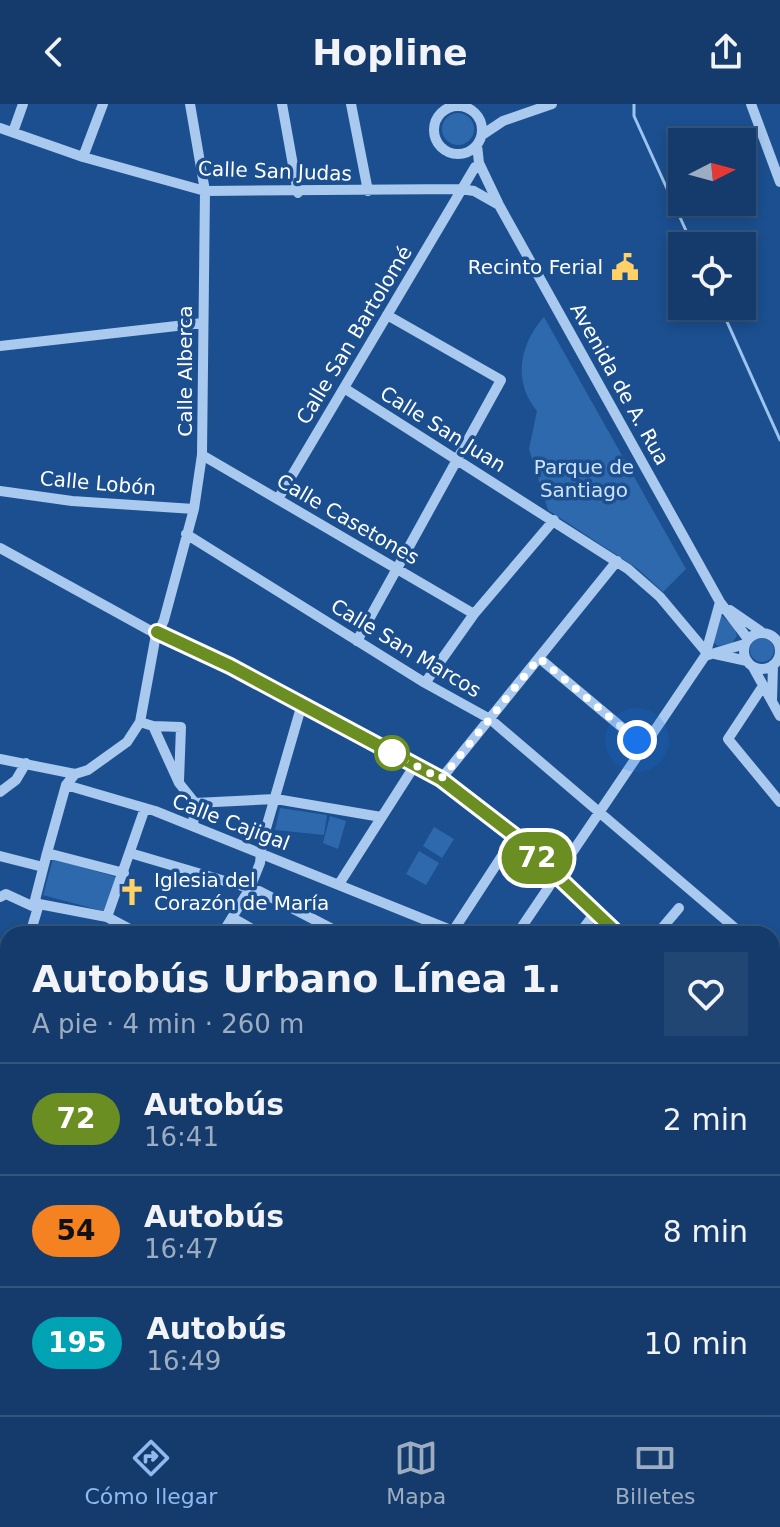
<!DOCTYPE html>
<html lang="es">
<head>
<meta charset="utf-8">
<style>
	:root { --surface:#143b6b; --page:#214673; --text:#f1f3f6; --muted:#9dadc1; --line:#33557e; --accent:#90b9f0 }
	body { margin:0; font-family:"DejaVu Sans",sans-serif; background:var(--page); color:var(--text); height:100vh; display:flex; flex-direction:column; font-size:30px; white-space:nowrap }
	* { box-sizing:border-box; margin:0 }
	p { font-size:26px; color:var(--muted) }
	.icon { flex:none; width:44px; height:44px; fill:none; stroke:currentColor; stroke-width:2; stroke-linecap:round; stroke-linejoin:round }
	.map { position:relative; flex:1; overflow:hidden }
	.sheet { position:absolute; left:0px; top:822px; width:780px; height:490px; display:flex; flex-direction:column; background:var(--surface); border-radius:24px 24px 0 0; box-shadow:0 4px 12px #0003,0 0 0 2px var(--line) }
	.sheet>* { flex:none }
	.badge { padding:0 16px; border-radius:26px; font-size:28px; line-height:52px }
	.needle { width:52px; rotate:84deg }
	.buttons { position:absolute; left:668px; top:24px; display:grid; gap:16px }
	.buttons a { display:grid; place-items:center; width:88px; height:88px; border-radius:0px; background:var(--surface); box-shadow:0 4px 12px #0003,0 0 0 2px var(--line); font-size:40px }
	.you { position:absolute; width:40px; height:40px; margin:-20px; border:6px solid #fff; border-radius:50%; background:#1a73e8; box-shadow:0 0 0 12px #1a73e833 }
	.map>.badge { position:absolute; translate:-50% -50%; box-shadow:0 0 0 4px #fff }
	.round { display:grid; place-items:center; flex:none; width:84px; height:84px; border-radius:0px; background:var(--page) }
	.headline { display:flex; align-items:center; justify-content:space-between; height:136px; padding:0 32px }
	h1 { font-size:38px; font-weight:800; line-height:60px }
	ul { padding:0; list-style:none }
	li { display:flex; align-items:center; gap:24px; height:112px; padding:0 32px; border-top:2px solid var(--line) }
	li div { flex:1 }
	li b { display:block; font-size:30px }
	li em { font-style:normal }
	li .badge { min-width:88px; font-weight:700; text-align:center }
	header { display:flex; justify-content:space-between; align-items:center; height:104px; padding:0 32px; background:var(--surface); font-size:36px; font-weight:800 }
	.menu { display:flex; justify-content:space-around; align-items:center; height:112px; border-top:2px solid var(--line); background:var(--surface); font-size:22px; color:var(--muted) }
	.menu a { display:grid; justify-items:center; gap:4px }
	.menu .on { color:var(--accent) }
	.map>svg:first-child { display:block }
	.green { fill:#2e69ad }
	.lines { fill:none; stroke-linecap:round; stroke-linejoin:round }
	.stream { stroke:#9cc4f0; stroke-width:3 }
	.minor { stroke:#a9c9ee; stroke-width:10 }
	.line-casing { stroke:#fff; stroke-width:18 }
	.line { stroke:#6b8e23; stroke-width:12 }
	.walk { stroke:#fff; stroke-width:8; stroke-dasharray:0 14.4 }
	.stop-dot { fill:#fff; stroke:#6b8e23; stroke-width:4 }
	.labels { text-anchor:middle; stroke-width:7; stroke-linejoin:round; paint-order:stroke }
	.street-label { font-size:20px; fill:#fff; stroke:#1b4f8f }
	.poi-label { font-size:20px; fill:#fff; stroke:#1b4f8f; text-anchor:end }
	.park-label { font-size:20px; fill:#cfe3fa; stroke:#1b4f8f }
</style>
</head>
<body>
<header><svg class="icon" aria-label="back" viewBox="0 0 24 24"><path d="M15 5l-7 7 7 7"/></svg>Hopline<svg class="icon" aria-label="share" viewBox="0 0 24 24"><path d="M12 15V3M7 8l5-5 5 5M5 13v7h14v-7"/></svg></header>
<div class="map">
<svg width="780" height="1311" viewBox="0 0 780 1311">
	<rect width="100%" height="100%" fill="#1b4f8f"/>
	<!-- green -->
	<path class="green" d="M442 25a16 16 0 1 1 32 0a16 16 0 1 1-32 0Z
		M544 213 686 465 663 488 638 465 548 406 529 345 537 307C512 278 520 239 544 213Z
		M721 511 734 523 737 532 732 539 718 542 713 538Z
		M750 546a12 12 0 1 1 24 0a12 12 0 1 1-24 0Z
		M280 704 327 711 324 731 275 726Z
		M330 712 346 717 338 745 323 739Z
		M434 723 454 735 442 754 423 742Z
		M419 747 439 759 426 781 406 770Z
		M53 755 116 773 106 808 43 791Z
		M0 963 8 967V1021H0Z"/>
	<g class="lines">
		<!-- stream -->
		<path class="stream" d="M634 0V12L693 142
			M720 202 780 336"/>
		<!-- minor -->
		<path class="minor" d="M282 0 298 89
			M351 0 368 87
			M751 0 780 78
			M434 26a24 24 0 1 1 48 0a24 24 0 1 1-48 0Z
			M0 24 83 53 205 87 461 85 474 87 497 100
			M13 28 23 0
			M482 31 503 17 552 0
			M477 41 479 59 499 101 720 498 748 535
			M83 53 103 0
			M0 242 203 219
			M344 284 628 465 660 493 707 549
			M202 351 474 510
			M0 387 72 397 194 405
			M278 395 475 63
			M186 430 425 579 490 615 742 830
			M0 444 149 526 230 562 441 675 515 732 618 830
			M730 506 763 529
			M744 547a18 18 0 1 1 36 0a18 18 0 1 1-36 0Z
			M357 537 501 276 387 211
			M715 550 747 557
			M705 552 720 498
			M539 554 643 641
			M753 563 780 612
			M425 579 474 510 554 416
			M763 582 728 635 780 698
			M772 596 773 561
			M140 618 153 622 179 679 195 699 193 722
			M153 622 181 623 179 677
			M0 655 75 670
			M441 675 617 457
			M66 681 155 707 453 827 515 732
			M0 688 16 676 26 659
			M195 699 276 695 381 713
			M47 749 66 681 75 670 88 666 127 638 140 618 155 536 164 516 194 405 202 351 205 87 190 0
			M130 749 259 787 342 830
			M0 752 43 763
			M124 769 47 749 35 796 39 800 107 813 145 704
			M339 780 415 661
			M0 793 6 790 32 802 39 800 30 830
			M107 813 139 830
			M233 814 261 830
			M222 830 250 784 260 759 262 738 302 600
			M517 830 705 552 745 540
			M579 830 595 809
			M657 830 679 804
			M772 850 780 843
			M0 882 8 885
			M772 895H780
			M772 904H780
			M772 950 780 955
			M0 957 8 961
			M0 1149 8 1147
			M772 1172 780 1174
			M0 1194 8 1164
			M0 1217V1227
			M772 1299 780 1301
			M119 1304V1311
			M427 1304 430 1311
			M512 1304 532 1311
			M57 1311V1304
			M191 1311 202 1304
			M277 1311 285 1304
			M291 1311 299 1304
			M467 1311 471 1304
			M730 1311 731 1304"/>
	</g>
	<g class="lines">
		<!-- line casing -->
		<g class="line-casing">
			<path id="line" d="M157 528 230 562 441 675 515 732 618 830"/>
		</g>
		<!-- line -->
		<use href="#line" class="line"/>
		<!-- walk -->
		<path class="walk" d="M392 649 441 675 539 554 637 636"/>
	</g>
	<!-- icons -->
	<defs>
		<g id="civic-bare" transform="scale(2.16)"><path d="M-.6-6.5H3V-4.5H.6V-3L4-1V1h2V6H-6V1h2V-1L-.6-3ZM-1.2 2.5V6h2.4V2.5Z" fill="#ffd166" stroke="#1b4f8f" stroke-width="2.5" paint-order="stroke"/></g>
		<g id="church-bare" transform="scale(2.16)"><path d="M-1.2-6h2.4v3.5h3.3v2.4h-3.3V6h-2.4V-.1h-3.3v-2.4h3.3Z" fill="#ffd166" stroke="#1b4f8f" stroke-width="2.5" paint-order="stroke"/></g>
	</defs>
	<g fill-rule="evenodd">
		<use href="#civic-bare" x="625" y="163"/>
		<use href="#church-bare" x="132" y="788"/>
	</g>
	<!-- markers -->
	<circle class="stop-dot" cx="392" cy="649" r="16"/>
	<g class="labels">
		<!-- street labels -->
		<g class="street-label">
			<text transform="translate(275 67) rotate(2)" y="7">Calle San Judas</text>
			<text transform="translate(354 231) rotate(-59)" y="7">Calle San Bartolomé</text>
			<text transform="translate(185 267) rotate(-90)" y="7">Calle Alberca</text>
			<text transform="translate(620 280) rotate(61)" y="7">Avenida de A. Rua</text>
			<text transform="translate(443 325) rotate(32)" y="7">Calle San Juan</text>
			<text transform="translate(98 379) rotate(5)" y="7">Calle Lobón</text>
			<text transform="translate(348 415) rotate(30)" y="7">Calle Casetones</text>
			<text transform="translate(406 544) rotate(31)" y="7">Calle San Marcos</text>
			<text transform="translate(231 718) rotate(21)" y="7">Calle Cajigal</text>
		</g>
		<!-- poi labels -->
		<g class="poi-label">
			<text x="603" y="170">Recinto Ferial</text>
			<text x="154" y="783" text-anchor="start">Iglesia del<tspan x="154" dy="23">Corazón de María</tspan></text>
		</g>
		<!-- park labels -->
		<g class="park-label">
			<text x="584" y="370">Parque de<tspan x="584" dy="23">Santiago</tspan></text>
		</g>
	</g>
</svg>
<div class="buttons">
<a><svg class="needle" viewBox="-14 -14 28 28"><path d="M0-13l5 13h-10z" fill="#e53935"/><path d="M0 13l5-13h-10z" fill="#9dadc1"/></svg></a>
<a><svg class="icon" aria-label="locate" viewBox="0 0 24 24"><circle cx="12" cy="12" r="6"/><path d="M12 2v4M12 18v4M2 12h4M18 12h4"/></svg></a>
</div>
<div class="you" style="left:637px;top:636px"></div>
<b class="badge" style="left:537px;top:754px;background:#6b8e23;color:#fff">72</b>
<section class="sheet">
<div class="headline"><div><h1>Autobús Urbano Línea 1.</h1><p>A pie · 4 min · 260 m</p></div><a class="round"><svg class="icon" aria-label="heart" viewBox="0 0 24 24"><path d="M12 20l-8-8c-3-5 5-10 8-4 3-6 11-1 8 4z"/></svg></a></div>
<ul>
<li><span class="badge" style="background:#6b8e23;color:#fff">72</span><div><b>Autobús</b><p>16:41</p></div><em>2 min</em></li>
<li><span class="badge" style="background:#f58220;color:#111">54</span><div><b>Autobús</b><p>16:47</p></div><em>8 min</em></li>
<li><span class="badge" style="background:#00a3b4;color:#fff">195</span><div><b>Autobús</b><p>16:49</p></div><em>10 min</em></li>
</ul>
</section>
</div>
<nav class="menu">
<a class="on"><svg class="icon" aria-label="directions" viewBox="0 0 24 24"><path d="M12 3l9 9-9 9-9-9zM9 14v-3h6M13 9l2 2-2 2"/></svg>Cómo llegar</a>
<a><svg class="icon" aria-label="map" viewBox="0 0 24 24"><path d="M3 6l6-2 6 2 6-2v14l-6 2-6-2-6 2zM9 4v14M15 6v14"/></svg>Mapa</a>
<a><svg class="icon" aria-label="tickets" viewBox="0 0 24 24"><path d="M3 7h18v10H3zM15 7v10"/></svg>Billetes</a>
</nav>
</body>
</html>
